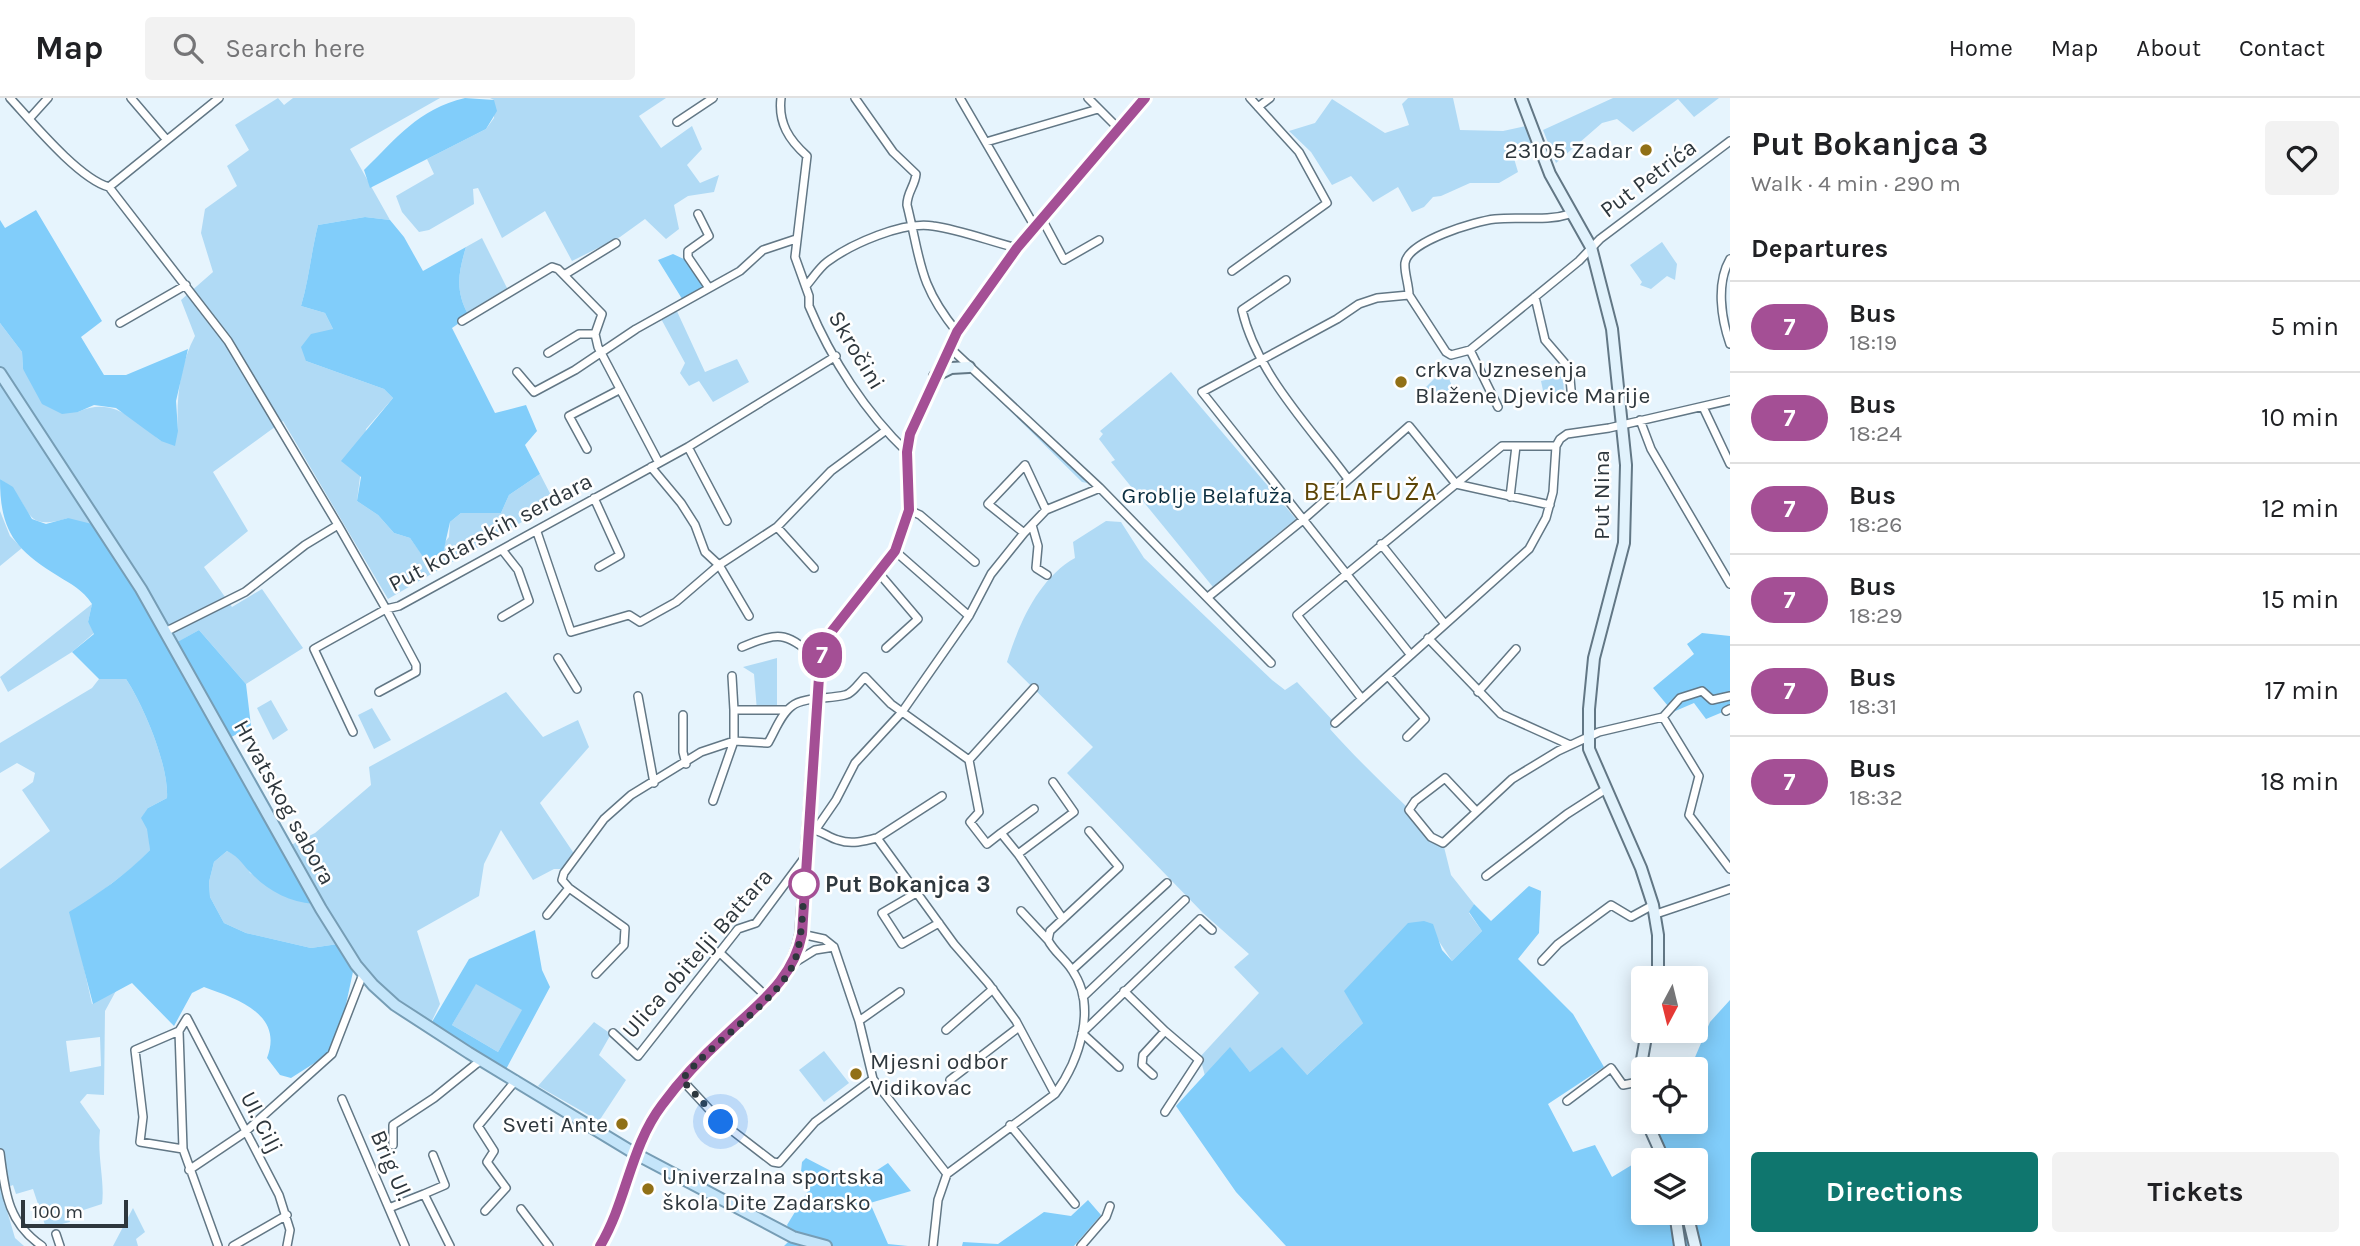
<!DOCTYPE html>
<html lang="en">
<head>
<meta charset="utf-8">
<style>
	:root { --surface:#fff; --page:#f2f2f2; --text:#202124; --muted:#757577; --line:#e0e0e0; --accent:#0f766e }
	body { margin:0; font-family:Karla,sans-serif; background:var(--page); color:var(--text); height:100vh; display:flex; flex-direction:column; font-size:26px; white-space:nowrap }
	* { box-sizing:border-box; margin:0 }
	p { font-size:23px; color:var(--muted) }
	.icon { flex:none; width:38px; height:38px; fill:none; stroke:currentColor; stroke-width:2; stroke-linecap:round; stroke-linejoin:round }
	.map { position:relative; flex:1; overflow:hidden }
	.side { display:flex; flex-direction:column; background:var(--surface); width:630px }
	.side>* { flex:none }
	.badge { padding:0 14px; border-radius:23px; font-size:24px; line-height:46px }
	.needle { width:46px; rotate:187deg }
	.tools { position:absolute; left:1631px; top:868px; display:grid; gap:14px }
	.tools a { display:grid; place-items:center; width:77px; height:77px; border-radius:7px; background:var(--surface); box-shadow:0 4px 18px #0003; font-size:35px }
	.scale { position:absolute; left:21px; bottom:18px; width:107px; box-sizing:border-box; padding-left:7px; border:4px solid #2e373d; border-top:0; font-size:19px; line-height:24px; white-space:nowrap; color:#2e373d; -webkit-text-stroke:5px #fff; paint-order:stroke }
	.you { position:absolute; width:35px; height:35px; margin:-18px; border:5px solid #fff; border-radius:50%; background:#1a73e8; box-shadow:0 0 0 10px #1a73e833 }
	.map>.badge { position:absolute; translate:-50% -50%; box-shadow:0 0 0 4px #fff }
	h2 { padding:0 21px; font-size:26px; line-height:63px }
	.round { display:grid; place-items:center; flex:none; width:74px; height:74px; border-radius:7px; background:var(--page) }
	.headline { display:flex; align-items:center; justify-content:space-between; height:119px; padding:0 21px }
	h1 { font-size:33px; font-weight:700; line-height:52px }
	.button { display:flex; gap:14px; margin-top:auto; padding:14px 21px }
	.button a { flex:1; height:80px; border-radius:7px; background:var(--accent); color:#fff; font-size:28px; font-weight:700; line-height:80px; text-align:center }
	.button a+a { background:var(--page); color:var(--text) }
	ul { padding:0; list-style:none }
	li { display:flex; align-items:center; gap:21px; height:91px; padding:0 21px; border-top:2px solid var(--line) }
	li div { flex:1 }
	li b { display:block; font-size:26px }
	li em { font-style:normal }
	li .badge { min-width:77px; font-weight:700; text-align:center }
	header { display:flex; align-items:center; gap:42px; box-sizing:border-box; height:98px; padding:0 35px; background:var(--surface); border-bottom:2px solid var(--line) }
	header strong { font-size:33px }
	nav { display:flex; gap:38px; margin-inline-start:auto; font-size:24px }
	.search { width:490px; height:63px; background:var(--page); display:flex; align-items:center; gap:18px; box-sizing:border-box; padding:0 24px; border-radius:7px; color:var(--muted); font-size:26px }
	main { display:flex; flex:1; min-height:0 }
	.map>svg:first-child { display:block }
	.green { fill:#b0daf5; fill-rule:evenodd }
	.forest { fill:#81cdfa; fill-rule:evenodd }
	.lines { fill:none; stroke-linecap:round; stroke-linejoin:round }
	.minor-casing { stroke:#627785; stroke-width:10 }
	.secondary-casing { stroke:#627785; stroke-width:14 }
	.primary-casing { stroke:#769db5; stroke-width:14 }
	.minor { stroke:#fff; stroke-width:7 }
	.secondary { stroke:#e1f2fc; stroke-width:10 }
	.primary { stroke:#c4e5fa; stroke-width:10 }
	.line-casing { stroke:#fff; stroke-width:16 }
	.line { stroke:#a44f95; stroke-width:10 }
	.walk { stroke:#2e373d; stroke-width:7; stroke-dasharray:0 12.6 }
	.poi-dot { fill:#917016; stroke:#fff; stroke-width:2.5 }
	.stop-dot { fill:#fff; stroke:#a44f95; stroke-width:3.5 }
	.labels { text-anchor:middle; stroke-width:5; stroke-linejoin:round; paint-order:stroke }
	.poi-label { font-size:23px; fill:#2e373d; stroke:#fff; text-anchor:start }
	.street-label { font-size:23px; fill:#2e373d; stroke:#fff }
	.park-label { font-size:23px; fill:#0d3042; stroke:#fff }
	.stop-label { font-size:23px; font-weight:bold; fill:#2e373d; stroke:#fff; text-anchor:start }
	.quarter-label { font-size:26px; letter-spacing:2px; fill:#5c4505; stroke:#fff }
</style>
</head>
<body>
<header>
<strong>Map</strong>
<div class="search"><svg class="icon" aria-label="search" viewBox="0 0 24 24"><circle cx="10" cy="10" r="6"/><path d="M15 15l6 6"/></svg>Search here</div>
<nav><a>Home</a><a>Map</a><a>About</a><a>Contact</a></nav>
</header>
<main>
<div class="map">
<svg width="1730" height="1148" viewBox="0 0 1730 1148">
	<rect width="100%" height="100%" fill="#e6f4fd"/>
	<!-- green -->
	<path class="green" d="M278 0 284 7 293 0H440L350 51 390 122 365 119 318 127C311 155 309 181 301 208L325 215 333 231 306 263 384 291 393 300 366 331 357 403 378 417 394 435 410 440 428 465 449 439 450 424 461 415H501L509 397 540 376 555 405 388 501 283 323 213 374 248 433 204 469 232 509 262 491 303 550 246 586 199 532 171 548 68 420C17 436 35 403 0 381V225L22 254 23 271 78 314C113 298 134 322 161 343L178 333C176 301 180 266 195 238L181 202 213 174 201 135 205 111 237 88 227 68 249 52 235 27Z
		M490 0H666L639 18 661 50 692 28 702 51 687 67 700 85 719 77 714 94 688 98 674 107 679 131 666 141 645 121 620 139 572 163 545 113 502 140 478 90 473 91 474 106 429 132 419 134 402 114 396 98 434 76 427 61 486 31 494 20V2Z
		M1408 0H1453L1460 32 1503 33 1526 28 1533 51 1513 57 1518 74 1499 85H1470L1441 98 1433 99 1424 109 1412 114 1398 89 1373 104 1351 78 1332 87 1311 54 1289 33 1315 25 1332 1 1385 35 1409 27 1402 6Z
		M1613 0H1719L1694 19 1678 1 1633 34 1617 21 1602 25 1556 65 1543 32Z
		M482 140 508 192 469 218C455 193 458 176 466 149Z
		M1662 144 1677 166 1675 182 1667 178 1651 191 1640 187 1642 184 1630 167Z
		M675 209 705 274 737 261 749 284 713 304 699 283 689 288 680 275 685 265 659 217Z
		M1445 270 1453 291 1432 306 1423 292Z
		M1171 274 1296 421 1213 489 1111 364 1115 362 1099 341 1103 336 1100 333Z
		M1563 278 1564 297 1545 302 1541 283Z
		M982 285 1087 382V385L1082 384Z
		M0 413 10 438 22 450 0 468Z
		M1106 423 1121 424 1144 460 1272 582 1285 592 1297 584 1335 625 1330 631C1355 659 1381 684 1408 710 1420 723 1427 736 1443 745L1451 777 1474 806 1469 815 1482 833 1452 863 1436 839 1364 924 1307 977 1250 974 1230 950 1205 978 1200 959 1259 895 1234 869 1249 856 1203 815 1067 675 1093 649 1007 564C1019 525 1039 480 1075 460L1073 444Z
		M92 506 88 524 94 535 72 554 8 594 0 579Z
		M777 560V612L757 613 754 576 743 569Z
		M99 581H126C144 608 169 668 167 700L148 710 150 752 133 769 98 796 81 857 92 906 117 891 105 913 104 997 87 996 80 1004 100 1032C97 1059 105 1083 102 1106L68 1117 70 1124 46 1130 33 1091 16 1096 13 1087 1 1092 15 1140 24 1148H0V771L50 733 22 692 33 684 35 675 17 665 0 675V645L92 590ZM100 939 101 968 70 974 66 943Z
		M506 594 543 639 578 622 589 649 540 705 575 757 565 771H554L533 782 501 732 484 766 479 798 417 833 440 906 429 929 395 907 338 846 311 850 246 835 224 825 210 799 209 784 214 764 227 753 241 760 250 775 313 805 281 752 315 735 371 687 369 669Z
		M271 602 288 632 273 642 257 610Z
		M372 610 391 642 374 651 358 617Z
		M476 885 523 912 498 954 452 927Z
		M594 924 611 936 599 957 626 982 599 1023 538 988Z
		M824 953 849 985 824 1004 799 972Z
		M133 1110 145 1134 136 1141 138 1148H113Z"/>
	<!-- forest -->
	<path class="forest" d="M465 0 494 2 497 13 486 31 370 90 364 72C397 40 418 11 465 0Z
		M36 112 102 223 81 239 104 277H126L188 251 176 303 178 333 175 348 161 343 116 310 94 307 78 314 62 316 42 306 23 271 22 254 0 225V122L5 130Z
		M365 119 390 122 404 139 423 173 466 149C458 176 455 193 469 218L452 230 495 315 526 307 537 333 525 347 540 376 509 397 501 415H461L450 424 443 455 428 466 410 440 394 435 378 417 357 403 361 379 341 363 393 300 384 291 306 263 301 249 311 236 333 231 325 215 301 208C309 181 311 155 318 127Z
		M673 156 688 163 705 192 684 204 658 162Z
		M0 381 13 389 32 421 46 426 68 420 100 428 172 547 199 532 246 586 251 628 221 645 313 806C290 804 268 793 252 776 242 767 241 760 227 753L214 764 209 784 210 799 224 825 246 835 311 850 338 846 354 869 338 944 324 959 291 980 280 977 267 960C284 916 237 901 204 889L192 895 174 928 132 885 93 906 69 814C98 796 126 777 150 752L147 731 141 720 148 710 167 700C169 668 144 608 126 581H99L72 554 94 536 88 524 92 506C82 491 72 487 58 478 14 451 0 432 0 381Z
		M1702 535 1730 538V611L1706 621 1694 605 1673 614 1653 590 1694 556 1687 546Z
		M1529 788 1541 793 1539 835 1518 861 1573 916 1604 969 1548 1006 1573 1054 1595 1047 1612 1079 1658 1051 1647 1024H1696V971H1690L1710 924 1730 902V1148H1286L1236 1094 1176 1008 1230 949 1250 974 1282 949 1307 977 1363 925 1344 893 1408 825 1424 823 1433 826 1442 852 1452 863 1482 833 1469 814 1474 806 1491 823ZM1643 1062H1696V1115H1643Z
		M535 832 542 872 550 889 504 975 429 929 469 861ZM476 886 522 912 498 954 452 927Z
		M806 1060 856 1086 888 1065 911 1093 870 1105 888 1146 908 1148H784L793 1139 787 1127 809 1091 800 1083 802 1064Z
		M1088 1102 1101 1117 1074 1148H962L963 1144 998 1146 1044 1114 1071 1118Z"/>
	<g class="lines">
		<!-- minor casing -->
		<g class="minor-casing">
			<path id="minor" d="M10 0C32 24 79 81 109 89L228 243 338 427
				M131 0 166 41
				M781 0C778 25 789 42 807 58L795 159 809 198V208C831 261 866 315 907 354
				M855 0 893 54 916 76C915 88 907 94 907 107 921 163 918 186 957 234
				M960 0 1035 129
				M1088 0 1119 31
				M1258 9 1270 0
				M29 21 48 0
				M677 24 713 0
				M986 44 1098 11
				M109 89 219 0
				M698 116 709 138 688 153V159L709 190
				M1042 121 1064 162 1099 142
				M1730 161C1716 185 1721 220 1730 246
				M1232 173 1327 105 1299 54 1250 0
				M564 177 616 145
				M1286 182 1242 212C1257 276 1310 329 1348 381
				M806 188C813 180 819 170 827 164 851 146 903 123 933 128 961 132 989 143 1017 150
				M1409 197C1409 187 1404 174 1405 165 1408 143 1476 123 1495 121 1521 118 1545 124 1570 116
				M1535 199 1545 242 1569 270 1572 302
				M462 223 552 169 558 171 602 216 595 236 598 249 659 365
				M120 225 186 187
				M949 249 1100 390 1271 565
				M1470 252 1498 309
				M548 255 579 236H595
				M517 274 534 294 575 272 636 231 740 173 763 152 796 141
				M1703 309 1730 366
				M1640 322 1651 351 1730 486
				M688 349 727 423
				M587 351 569 318 619 292
				M651 369 681 405 695 427 705 454 719 467 749 518
				M1510 399 1516 348
				M594 400 620 457 599 469
				M909 412 920 417 975 464
				M1032 427 1038 448 1036 470 1047 477
				M777 429 814 470
				M537 434 571 534 629 517 640 524 676 504 719 467 777 429 831 373 885 333
				M1024 435 988 406 1025 367 1046 412
				M1381 446 1444 525
				M895 453 969 518
				M878 474 918 521 886 550
				M1208 499 1304 421 1409 328 1456 386 1550 407
				M502 519 529 503 518 472 503 453
				M165 534 245 494 305 447 338 427 386 511 399 508 688 349 836 258
				M1428 540 1501 616 1570 647
				M742 549C783 532 787 535 820 564
				M1410 556 1202 294 1337 221 1359 206 1377 200 1409 197 1446 254 1451 257 1470 252 1579 163 1600 141 1730 43
				M558 560 577 591
				M732 578 734 612
				M1388 578 1425 621 1407 639
				M1478 594 1516 551
				M638 598 654 685
				M1362 601 1297 517 1502 348H1556
				M1726 613 1730 611
				M683 617V654L686 666
				M1663 619 1699 678 1689 717 1730 771
				M1335 625 1529 451 1546 420 1553 394 1556 348 1560 341 1567 336 1609 330 1730 302
				M353 634 314 551 386 511 416 567V574L379 594
				M969 662 979 714 970 724 987 746 1001 735 1018 756
				M1053 684 1074 714 1018 756 1063 821
				M713 703 734 643V612H787
				M1476 713 1445 680 1415 703 1409 712 1431 739 1443 745 1512 681 1558 653 1599 634 1663 619 1680 600 1702 593 1712 602 1730 598
				M807 731C820 731 827 739 838 742 852 747 863 743 877 740L954 846 988 885 1016 923 1055 996 947 1076 938 1102 933 1148
				M816 731 836 702 855 665 902 614 969 518 991 476 1024 435 1046 412 1100 390
				M1001 735 1034 711
				M877 740 942 698
				M1486 778 1567 716 1606 691
				M569 790 625 830 624 847 596 876
				M918 794 882 815 902 846 939 825
				M1021 813 1048 842
				M1656 816 1730 791
				M547 817 569 790 562 782 564 775 604 721 631 697 701 654 734 643 768 645C775 633 781 616 792 608 803 599 830 601 845 597 852 596 860 584 865 579L891 606 969 662 1034 590
				M801 836 824 841 834 849 859 923 873 981 947 1076
				M719 854 767 899
				M1542 863 1558 846 1611 807 1631 819 1653 807
				M794 865 815 852 834 849
				M1072 872 1167 785
				M1124 893 1165 933 1143 957 1142 967 1153 977
				M1083 899 1185 802
				M859 923 900 894
				M946 932 993 891
				M179 933 183 1051 218 1148
				M1165 933 1199 962 1165 1014
				M613 935 638 958 738 831 756 825 805 759
				M1119 969 1082 935 1200 821 1212 832
				M682 982 721 1024 773 1064 779 1065 815 1024 873 981
				M950 982 1019 929
				M1055 996C1079 963 1098 909 1072 872 1065 861 1054 854 1048 842L1050 833 1119 769 1089 733
				M342 1001 405 1148
				M1567 1003 1611 970 1623 987 1638 984
				M1010 1027 1075 1106
				M393 1047V1027L434 1000 481 962
				M183 1051 140 1044 143 1019 135 952 179 933 187 920 279 1097 290 1132 287 1148
				M0 1055C5 1093 7 1124 42 1148
				M189 1072 244 1035 332 956 363 876
				M424 1096 445 1087 433 1057
				M389 1110 424 1096 450 1148
				M521 1111 549 1148
				M485 1113 506 1090 487 1064 494 1053 478 1028 516 982
				M56 1136 60 1148
				M233 1148 287 1117
				M1081 1148 1106 1119 1110 1108"/>
		</g>
		<!-- secondary casing -->
		<g class="secondary-casing">
			<path id="secondary" d="M1521 0 1550 76 1591 149 1612 231 1626 367 1624 445 1594 560 1589 611V651L1641 770 1653 807 1658 837V880
				M935 278 951 270 969 269
				M1643 1011 1638 984 1647 933
				M1647 1024 1664 1062
				M1675 1115 1680 1148
				M1687 1115 1695 1148
				M600 1148C627 1103 630 1049 662 1007 681 981 703 958 727 936 759 905 793 882 801 836L820 564 832 533 895 453 909 412 907 354 910 336 957 234 1017 150 1145 0"/>
		</g>
		<!-- primary casing -->
		<g class="primary-casing">
			<path id="primary" d="M0 275 141 491 321 811 356 867 373 887 395 907 469 955 634 1055 793 1139 826 1148"/>
		</g>
		<!-- minor -->
		<use href="#minor" class="minor"/>
		<!-- secondary -->
		<use href="#secondary" class="secondary"/>
		<!-- primary -->
		<use href="#primary" class="primary"/>
	</g>
	<g class="lines">
		<!-- line casing -->
		<g class="line-casing">
			<path id="line" d="M600 1148C627 1103 630 1049 662 1007 681 981 703 958 727 936 759 905 793 882 802 836L820 564 832 533 895 453 909 412 907 354 910 336 957 234 1017 150 1145 0"/>
		</g>
		<!-- line -->
		<use href="#line" class="line"/>
		<!-- walk -->
		<path class="walk" d="M721 1024 682 982C710 944 780 903 795 862 803 838 803 804 804 786"/>
	</g>
	<!-- markers -->
	<g class="poi-dot">
		<circle cx="1646" cy="52" r="7"/>
		<circle cx="1401" cy="284" r="7"/>
		<circle cx="856" cy="976" r="7"/>
		<circle cx="622" cy="1026" r="7"/>
		<circle cx="648" cy="1091" r="7"/>
	</g>
	<circle class="stop-dot" cx="804" cy="786" r="14"/>
	<g class="labels">
		<!-- poi labels -->
		<g class="poi-label">
			<text x="1632" y="60" text-anchor="end">23105 Zadar</text>
			<text x="1415" y="279">crkva Uznesenja<tspan x="1415" dy="26">Blažene Djevice Marije</tspan></text>
			<text x="870" y="971">Mjesni odbor<tspan x="870" dy="26">Vidikovac</tspan></text>
			<text x="608" y="1034" text-anchor="end">Sveti Ante</text>
			<text x="662" y="1086">Univerzalna sportska<tspan x="662" dy="26">škola Dite Zadarsko</tspan></text>
		</g>
		<!-- street labels -->
		<g class="street-label">
			<text transform="translate(1648 80) rotate(-37)" y="8">Put Petrića</text>
			<text transform="translate(857 252) rotate(59)" y="8">Skročini</text>
			<text transform="translate(1601 397) rotate(-90)" y="8">Put Nina</text>
			<text transform="translate(490 434) rotate(-28)" y="8">Put kotarskih serdara</text>
			<text transform="translate(285 704) rotate(61)" y="8">Hrvatskog sabora</text>
			<text transform="translate(697 855) rotate(-49)" y="8">Ulica obitelji Battara</text>
			<text transform="translate(262 1024) rotate(63)" y="8">Ul. Cilj</text>
			<text transform="translate(392 1067) rotate(67)" y="8">Brig Ul.</text>
		</g>
		<!-- park labels -->
		<g class="park-label">
			<text x="1207" y="405">Groblje Belafuža</text>
		</g>
		<!-- stop labels -->
		<g class="stop-label">
			<text x="825" y="794">Put Bokanjca 3</text>
		</g>
		<!-- quarter labels -->
		<g class="quarter-label">
			<text x="1371" y="402">BELAFUŽA</text>
		</g>
	</g>
</svg>
<div class="tools">
<a><svg class="needle" viewBox="-14 -14 28 28"><path d="M0-13l5 13h-10z" fill="#e53935"/><path d="M0 13l5-13h-10z" fill="#757577"/></svg></a>
<a><svg class="icon" aria-label="locate" viewBox="0 0 24 24"><circle cx="12" cy="12" r="6"/><path d="M12 2v4M12 18v4M2 12h4M18 12h4"/></svg></a>
<a><svg class="icon" aria-label="layers" viewBox="0 0 24 24"><path d="M12 4l9 5-9 5-9-5zM3 14l9 5 9-5"/></svg></a>
</div>
<div class="scale">100 m</div>
<div class="you" style="left:721px;top:1024px"></div>
<b class="badge" style="left:822px;top:557px;background:#a44f95;color:#fff">7</b>
</div>
<section class="side">
<div class="headline"><div><h1>Put Bokanjca 3</h1><p>Walk · 4 min · 290 m</p></div><a class="round"><svg class="icon" aria-label="heart" viewBox="0 0 24 24"><path d="M12 20l-8-8c-3-5 5-10 8-4 3-6 11-1 8 4z"/></svg></a></div>
<h2>Departures</h2>
<ul>
<li><span class="badge" style="background:#a44f95;color:#fff">7</span><div><b>Bus</b><p>18:19</p></div><em>5 min</em></li>
<li><span class="badge" style="background:#a44f95;color:#fff">7</span><div><b>Bus</b><p>18:24</p></div><em>10 min</em></li>
<li><span class="badge" style="background:#a44f95;color:#fff">7</span><div><b>Bus</b><p>18:26</p></div><em>12 min</em></li>
<li><span class="badge" style="background:#a44f95;color:#fff">7</span><div><b>Bus</b><p>18:29</p></div><em>15 min</em></li>
<li><span class="badge" style="background:#a44f95;color:#fff">7</span><div><b>Bus</b><p>18:31</p></div><em>17 min</em></li>
<li><span class="badge" style="background:#a44f95;color:#fff">7</span><div><b>Bus</b><p>18:32</p></div><em>18 min</em></li>
</ul>
<div class="button"><a>Directions</a><a>Tickets</a></div>
</section>
</main>
</body>
</html>
